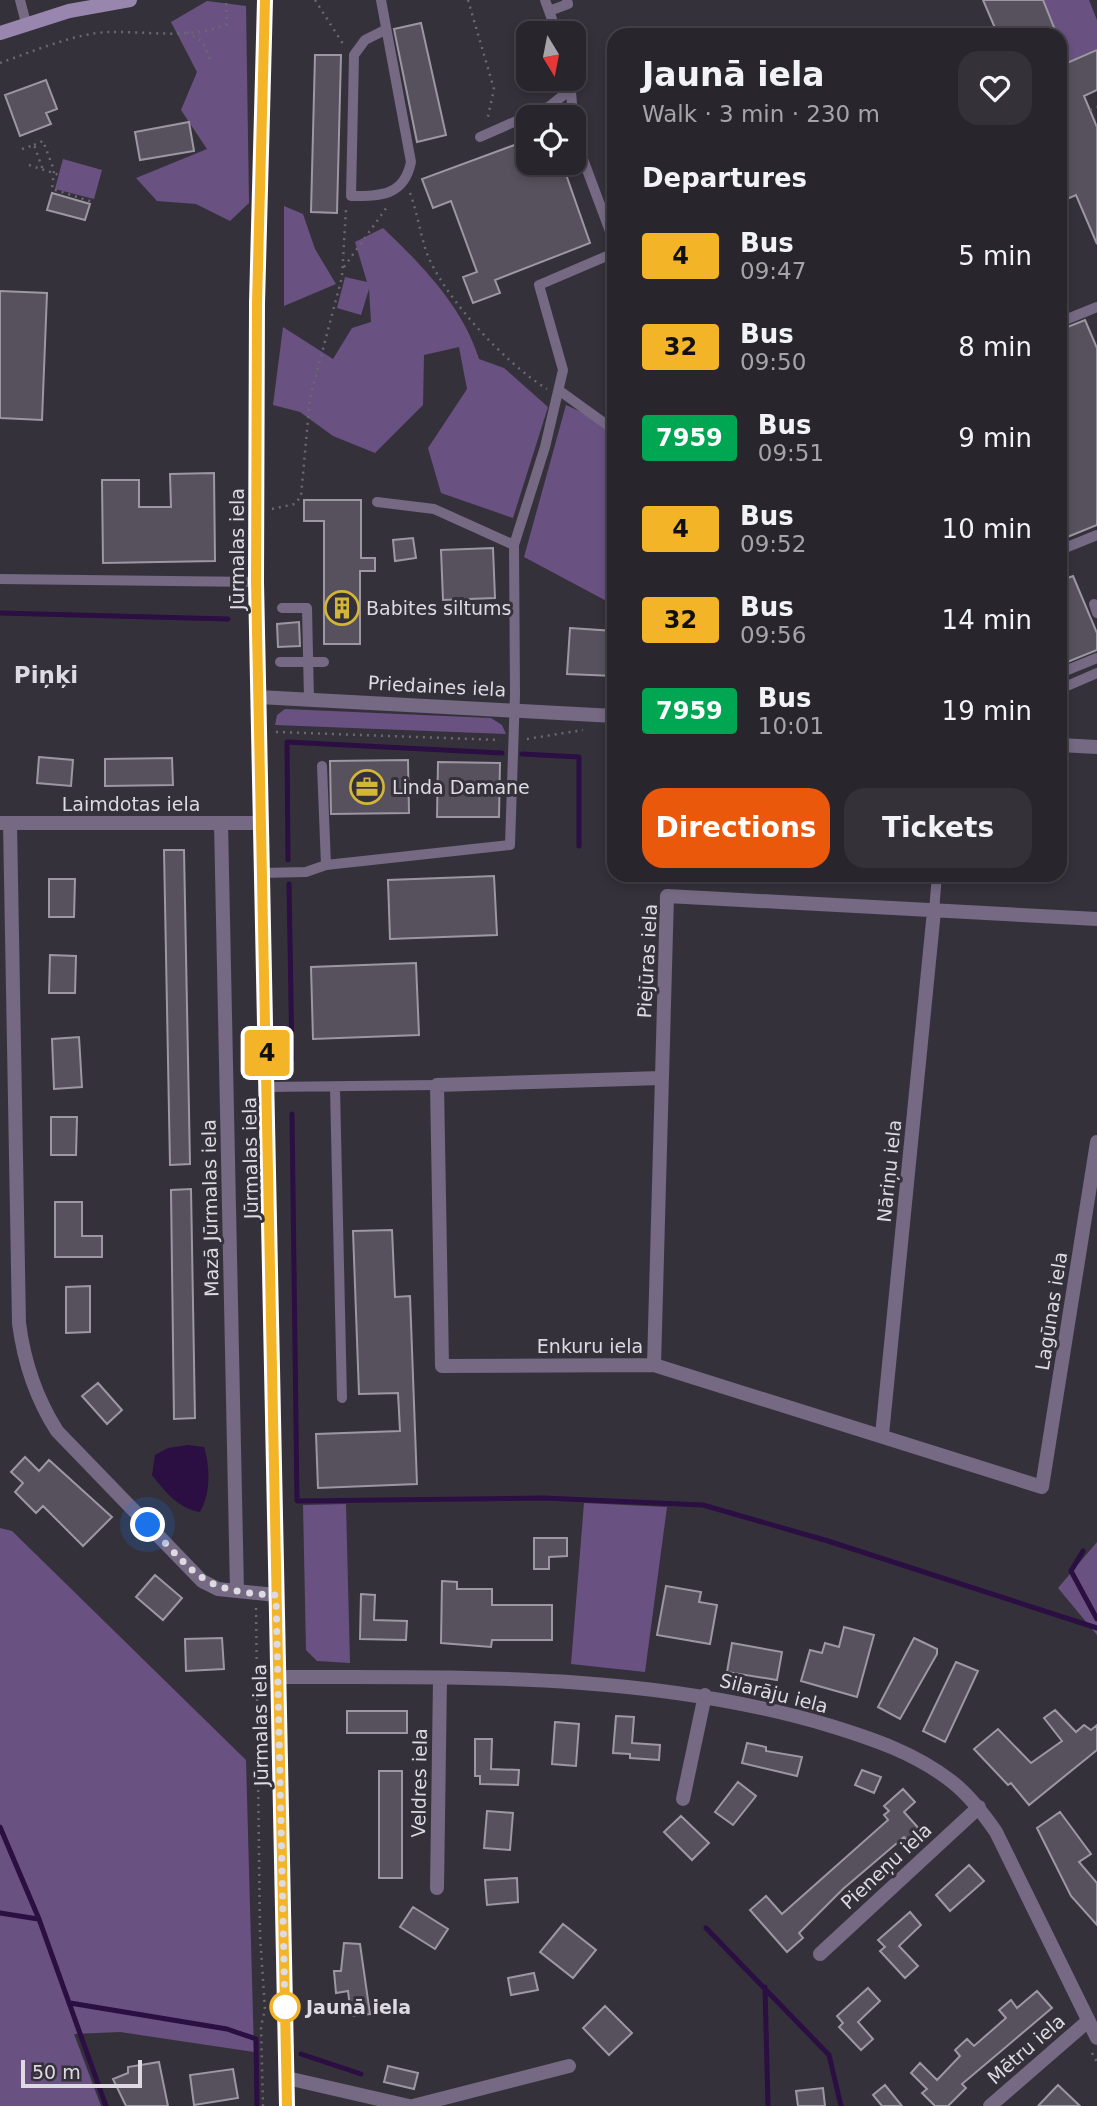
<!DOCTYPE html>
<html lang="en">
<head>
<meta charset="utf-8">
<style>
	:root { --surface:#28252c; --page:#343138; --text:#f1f3f6; --muted:#a5a5a9; --line:#444248; --accent:#ea580c }
	body { margin:0; font-family:"DejaVu Sans",sans-serif; background:var(--page); color:var(--text); height:100vh; display:flex; flex-direction:column; font-size:26px; white-space:nowrap }
	* { box-sizing:border-box; margin:0 }
	p { font-size:23px; color:var(--muted) }
	.icon { flex:none; width:38px; height:38px; fill:none; stroke:currentColor; stroke-width:2; stroke-linecap:round; stroke-linejoin:round }
	.map { position:relative; flex:1; overflow:hidden }
	.panel { position:absolute; left:607px; top:28px; width:460px; height:854px; display:flex; flex-direction:column; background:var(--surface); border-radius:21px; box-shadow:0 4px 10px #0003,0 0 0 2px var(--line) }
	.panel>* { flex:none }
	.badge { padding:0 14px; border-radius:5px; font-size:24px; line-height:46px }
	.needle { width:46px; rotate:170deg }
	.tools { position:absolute; left:516px; top:21px; display:grid; gap:14px }
	.tools a { display:grid; place-items:center; width:70px; height:70px; border-radius:14px; background:var(--surface); box-shadow:0 4px 10px #0003,0 0 0 2px var(--line); font-size:35px }
	.scale { position:absolute; left:21px; bottom:18px; width:121px; box-sizing:border-box; padding-left:7px; border:4px solid #dddae1; border-top:0; font-size:19px; line-height:24px; white-space:nowrap; color:#dddae1; -webkit-text-stroke:5px #35313b; paint-order:stroke }
	.you { position:absolute; width:35px; height:35px; margin:-18px; border:5px solid #fff; border-radius:50%; background:#1a73e8; box-shadow:0 0 0 10px #1a73e833 }
	.map>.badge { position:absolute; translate:-50% -50%; box-shadow:0 0 0 4px #fff }
	h2 { padding:0 35px; font-size:26px; line-height:63px }
	.round { display:grid; place-items:center; flex:none; width:74px; height:74px; border-radius:21px; background:var(--page) }
	.summary { display:flex; align-items:center; justify-content:space-between; height:119px; padding:0 35px }
	h1 { font-size:33px; font-weight:800; line-height:52px }
	.button { display:flex; gap:14px; margin-top:auto; padding:14px 35px }
	.button a { flex:1; height:80px; border-radius:21px; background:var(--accent); color:#fff; font-size:28px; font-weight:800; line-height:80px; text-align:center }
	.button a+a { background:var(--page); color:var(--text) }
	ul { padding:0; list-style:none }
	li { display:flex; align-items:center; gap:21px; height:91px; padding:0 35px }
	li div { flex:1 }
	li b { display:block; font-size:26px }
	li em { font-style:normal }
	li .badge { min-width:77px; font-weight:700; text-align:center }
	.map>svg:first-child { display:block }
	.green { fill:#695182 }
	.water { fill:#2b0e42 }
	.lines { fill:none; stroke-linecap:round; stroke-linejoin:round }
	.stream { stroke:#2b0e42; stroke-width:5 }
	.building { fill:#56515c; stroke:#9c97a2; stroke-width:2 }
	.path { stroke:#6b6871; stroke-width:2.5; stroke-dasharray:2 5; stroke-linecap:butt }
	.service { stroke:#756983; stroke-width:10 }
	.minor { stroke:#756983; stroke-width:14 }
	.tertiary { stroke:#756983; stroke-width:14 }
	.secondary { stroke:#9986af; stroke-width:14 }
	.line-casing { stroke:#fff; stroke-width:16 }
	.line { stroke:#f4b427; stroke-width:10 }
	.walk { stroke:#dddae1; stroke-width:7; stroke-dasharray:0 12.6 }
	.stop-dot { fill:#fff; stroke:#f4b427; stroke-width:3.5 }
	.labels { text-anchor:middle; stroke-width:6; stroke-linejoin:round; paint-order:stroke }
	.street-label { font-size:19px; fill:#dddae1; stroke:#35313b }
	.poi-label { font-size:19px; fill:#dddae1; stroke:#35313b; text-anchor:start }
	.stop-label { font-size:19px; font-weight:bold; fill:#dddae1; stroke:#35313b; text-anchor:start }
	.quarter-label { font-size:23px; font-weight:bold; fill:#dddae1; stroke:#35313b }
</style>
</head>
<body>
<div class="map">
<svg width="1097" height="2106" viewBox="0 0 1097 2106">
	<rect width="100%" height="100%" fill="#35313b"/>
	<!-- green -->
	<path class="green" d="M1043 0H1089L1097 20V50L1069 62 1060 35H1057Z
		M207 1 246 6 249 203 230 221 196 204 157 201 136 178 207 149 181 110 197 72 171 22Z
		M63 159 102 170 94 199 55 189Z
		M284 206 303 214 315 249 336 284 284 306Z
		M383 228C422 265 463 307 479 359L504 368 548 407 513 518 441 493 428 448 467 389 459 347 424 355 423 405 375 453 333 436 300 412 273 405 283 327 333 359 352 328 371 322 369 289 361 315 337 308 345 277 367 282 355 242Z
		M566 405 608 424 614 452V605L524 557Z
		M285 709 491 718 502 725 506 734 275 725 277 715Z
		M584 1503 667 1507 645 1672 571 1664Z
		M346 1504 350 1663 317 1661 306 1650 303 1505Z
		M0 1528 12 1531 246 1760 254 2052 120 2032 74 2034 101 2106H0Z
		M1097 1542V1635L1058 1588Z"/>
	<!-- water -->
	<path class="water" d="M188 1445 204 1447C210 1467 211 1493 200 1512 179 1509 164 1491 152 1475L155 1455 168 1448Z"/>
	<g class="lines">
		<!-- stream -->
		<path class="stream" d="M0 613 228 619
			M522 754 579 757V846
			M288 860 287 742 502 753
			M289 884 292 1060
			M292 1114 297 1501 543 1498 703 1505 828 1541 1097 1628
			M1083 1551 1071 1571 1097 1619
			M0 1827 39 1919 106 2106
			M0 1913 38 1919
			M706 1928 829 2055 841 2106
			M765 1987 768 2106
			M70 2003 227 2029 256 2039 257 2106
			M301 2054 361 2074"/>
	</g>
	<!-- building -->
	<path class="building" d="M983 0H1043L1057 35H998Z
		M421 23 446 135 417 142 394 29Z
		M1097 50V90L1084 96 1097 127V244L1076 195 1060 202V66Z
		M315 55H341L337 213 311 212Z
		M46 80 57 109 46 113 51 124 20 136 5 95Z
		M189 122 194 151 140 160 135 132Z
		M528 140V163H562L590 243 495 280 500 293 473 303 463 277 477 272 451 201 433 208 422 179Z
		M52 193 90 204 85 220 47 210Z
		M0 291 47 293 42 420 0 418Z
		M1085 320 1097 348V525L1060 540V330Z
		M214 473 215 561 103 563 102 480H139V507H171L170 474Z
		M304 500H361V558H375V571H360V644H324V521H304Z
		M413 538 416 558 395 561 393 540Z
		M493 548 495 598 443 600 441 550Z
		M1073 576 1097 633V650L1060 665V581Z
		M299 622 300 646 278 647 277 624Z
		M570 628 614 631V676L567 674Z
		M39 757 73 760 71 786 37 783Z
		M172 758 173 785 105 786V759Z
		M408 760 409 813 331 814 330 761Z
		M438 762 500 763 499 817H437Z
		M164 850H184L190 1164 170 1165Z
		M494 876 497 935 390 939 388 880Z
		M49 879H75L74 917H49Z
		M50 955 76 956 75 993H49Z
		M416 963 419 1035 313 1039 311 967Z
		M79 1037 82 1087 54 1089 52 1039Z
		M51 1117H77L76 1155H51Z
		M191 1189 195 1418 174 1419 171 1190Z
		M55 1202H82V1236H102V1257H55Z
		M392 1230 395 1297 410 1296 417 1484 318 1488 316 1434 400 1431 398 1393 359 1394 353 1231Z
		M90 1286V1332L66 1333V1287Z
		M98 1383 122 1410 107 1424 82 1396Z
		M25 1457 39 1471 49 1460 112 1517 83 1546 43 1506 36 1513 15 1492 23 1483 11 1472Z
		M534 1538H567V1556L549 1557V1569H534Z
		M155 1575 182 1598 163 1620 136 1597Z
		M442 1581 457 1582V1589H492V1605H552V1640H492L491 1647 441 1643Z
		M666 1586 701 1592 699 1602 717 1605 710 1644 657 1635Z
		M361 1594 375 1595 374 1620 407 1621 406 1640 360 1639Z
		M844 1627 874 1635 857 1697 801 1681 810 1650 822 1653 825 1643 839 1647Z
		M222 1638 224 1669 186 1671 185 1639Z
		M914 1638 937 1649V1654L900 1719 878 1707Z
		M732 1643 782 1652 777 1680 727 1672Z
		M956 1662 978 1671 945 1742 923 1731Z
		M1055 1710 1076 1732 1084 1725 1091 1730 1097 1725V1750L1029 1805 1011 1783 1008 1785 974 1749 998 1729 1031 1763 1062 1741 1044 1718Z
		M347 1711H407V1733H347Z
		M616 1716 634 1717 632 1743 660 1745 659 1760 630 1758V1754L613 1753Z
		M555 1722 579 1724 576 1766 552 1764Z
		M475 1739H492L491 1769 519 1770 518 1785 480 1784V1776H475Z
		M747 1743 766 1747V1751L802 1757 797 1776 742 1763Z
		M862 1770 881 1777 874 1793 855 1785Z
		M379 1771H402V1878H379Z
		M738 1782 756 1796 733 1825 715 1812Z
		M903 1789 915 1802 904 1812 922 1832 910 1843 904 1837 843 1889 799 1933 803 1938 787 1952 750 1910 766 1896 782 1914 888 1820 884 1815 889 1811 884 1806Z
		M487 1811 513 1813 510 1850 484 1848Z
		M1060 1812 1091 1854 1079 1862 1097 1883V1925L1071 1896 1037 1828Z
		M681 1816 709 1843 692 1860 664 1832Z
		M969 1865 984 1881 950 1911 936 1895Z
		M517 1878 518 1902 487 1905 485 1880Z
		M413 1907 448 1929 435 1949 400 1927Z
		M910 1912 921 1925 899 1946 918 1966 905 1978 880 1951 885 1947 878 1940Z
		M563 1924 596 1950 573 1978 540 1952Z
		M344 1943 360 1944 370 2014 351 2016 348 1991 336 1993 334 1971H341Z
		M534 1973 538 1990 511 1995 508 1978Z
		M868 1988 880 2001 858 2022 873 2039 861 2050 839 2027 843 2023 837 2016Z
		M1037 1991 1052 2008 962 2084 966 2088 948 2106H935L922 2093 927 2089 911 2073 920 2063 937 2080 960 2056 955 2050 967 2039 974 2046 1006 2018 999 2010 1011 2000 1017 2008Z
		M605 2006 632 2033 609 2055 583 2028Z
		M159 2062 168 2106H126L113 2079 128 2073V2067Z
		M388 2066 418 2073 414 2089 384 2082Z
		M233 2069 238 2098 194 2105 190 2075Z
		M885 2085 902 2106H882L873 2095Z
		M1058 2085 1080 2106H1038Z
		M823 2088 825 2106H798L796 2091Z"/>
	<g class="lines">
		<!-- path -->
		<path class="path" d="M315 0 345 47
			M468 0 494 89 487 121
			M187 32 203 42 211 61
			M0 63C31 52 76 33 109 32 147 31 191 40 227 24L226 0
			M1090 110 1097 107
			M34 145 43 141 54 170 52 189 93 202
			M22 149 34 145 43 170
			M29 165 59 175
			M410 193C417 212 420 232 426 251 443 297 506 364 547 389
			M344 267 387 207
			M272 509 295 504 301 496 310 398 342 277 346 209
			M276 732 500 740
			M527 739 583 730
			M256 1608 260 1935 265 2009 261 2027 263 2106
			M1092 2053 1097 2062"/>
		<!-- service -->
		<path class="service" d="M20 0 26 23
			M381 0 411 162C404 196 381 196 351 196L354 55 365 40 385 30
			M545 0 557 33
			M549 11 568 4 567 0
			M570 79 573 117
			M574 135 614 242
			M480 137 550 106 571 89
			M1060 322 1097 307
			M560 391 614 430
			M514 545 545 447 563 370 539 285 614 253
			M1060 550 1097 535
			M0 579 256 582
			M1094 604 1097 613
			M282 608H307L309 699
			M280 662H324
			M1060 673 1097 658
			M1060 689 1097 673
			M322 766 326 865
			M262 873 306 872 326 865 510 845 515 694 514 545 434 509 377 502
			M934 911 937 875
			M268 1087 437 1085
			M335 1088 342 1398"/>
		<!-- minor -->
		<path class="minor" d="M1 823H261
			M10 823 19 1323C24 1362 36 1398 57 1431L202 1581 218 1589 276 1595
			M221 823 237 1591
			M661 1078 437 1085 442 1366 654 1365 1042 1487 1097 1142
			M654 1365 667 896 1097 919
			M882 1435 934 911
			M278 1677C463 1677 652 1672 831 1726 873 1739 915 1753 951 1781 969 1795 983 1813 996 1832L1097 2038
			M683 1799 705 1695
			M437 1888 440 1679
			M820 1954 979 1807
			M287 2078 409 2106
			M413 2106 569 2066
			M990 2106 1088 2021"/>
		<!-- tertiary -->
		<path class="tertiary" d="M258 697 614 716
			M1060 745 1097 747"/>
		<!-- secondary -->
		<path class="secondary" d="M265 0 257 303 256 582 287 2106
			M0 33 69 11 130 0"/>
	</g>
	<g class="lines">
		<!-- line casing -->
		<g class="line-casing">
			<path id="line" d="M265 0 257 303 256 582 287 2106"/>
		</g>
		<!-- line -->
		<use href="#line" class="line"/>
		<!-- walk -->
		<path class="walk" d="M148 1525C197 1575 201 1592 276 1595L285 2007"/>
	</g>
	<!-- icons -->
	<defs>
		<g id="building-ring" transform="scale(1.75)"><circle r="9.5" fill="#35313b" stroke="#d3b635" stroke-width="1.5"/><path d="M-4-6H4V6H1V3H-1V6H-4ZM-2.5-4.3h1.7v1.8h-1.7ZM.8-4.3h1.7v1.8H.8ZM-2.5-1h1.7V.8h-1.7ZM.8-1h1.7V.8H.8Z" fill="#d3b635"/></g>
		<g id="office-ring" transform="scale(1.75)"><circle r="9.5" fill="#35313b" stroke="#d3b635" stroke-width="1.5"/><path d="M-6-3h4V-5.5h4V-3h4V5H-6ZM-1-4.5V-3h2v-1.5ZM-6 0V1H6V0Z" fill="#d3b635"/></g>
	</defs>
	<g fill-rule="evenodd">
		<use href="#building-ring" x="342" y="608"/>
		<use href="#office-ring" x="367" y="787"/>
	</g>
	<!-- markers -->
	<circle class="stop-dot" cx="285" cy="2007" r="14"/>
	<g class="labels">
		<!-- street labels -->
		<g class="street-label">
			<text transform="translate(237 549) rotate(-90)" y="7">Jūrmalas iela</text>
			<text transform="translate(437 686) rotate(3)" y="7">Priedaines iela</text>
			<text x="131" y="811">Laimdotas iela</text>
			<text transform="translate(647 961) rotate(-87)" y="7">Piejūras iela</text>
			<text transform="translate(250 1158) rotate(-91)" y="7">Jūrmalas iela</text>
			<text transform="translate(889 1171) rotate(-84)" y="7">Nāriņu iela</text>
			<text transform="translate(210 1208) rotate(-91)" y="7">Mazā Jūrmalas iela</text>
			<text transform="translate(1051 1311) rotate(-81)" y="7">Lagūnas iela</text>
			<text x="590" y="1353">Enkuru iela</text>
			<text transform="translate(774 1693) rotate(14)" y="7">Silarāju iela</text>
			<text transform="translate(260 1725) rotate(-91)" y="7">Jūrmalas iela</text>
			<text transform="translate(419 1783) rotate(-89)" y="7">Veldres iela</text>
			<text transform="translate(886 1866) rotate(-43)" y="7">Pieneņu iela</text>
			<text transform="translate(1026 2049) rotate(-41)" y="7">Mētru iela</text>
		</g>
		<!-- poi labels -->
		<g class="poi-label">
			<text x="366" y="615">Babites siltums</text>
			<text x="392" y="794">Linda Damane</text>
		</g>
		<!-- stop labels -->
		<g class="stop-label">
			<text x="306" y="2014">Jaunā iela</text>
		</g>
		<!-- quarter labels -->
		<g class="quarter-label">
			<text x="46" y="683">Piņķi</text>
		</g>
	</g>
</svg>
<div class="tools">
<a><svg class="needle" viewBox="-14 -14 28 28"><path d="M0-13l5 13h-10z" fill="#e53935"/><path d="M0 13l5-13h-10z" fill="#a5a5a9"/></svg></a>
<a><svg class="icon" aria-label="locate" viewBox="0 0 24 24"><circle cx="12" cy="12" r="6"/><path d="M12 2v4M12 18v4M2 12h4M18 12h4"/></svg></a>
</div>
<div class="scale">50 m</div>
<div class="you" style="left:148px;top:1525px"></div>
<b class="badge" style="left:267px;top:1053px;background:#f4b427;color:#111">4</b>
<section class="panel">
<div class="summary"><div><h1>Jaunā iela</h1><p>Walk · 3 min · 230 m</p></div><a class="round"><svg class="icon" aria-label="heart" viewBox="0 0 24 24"><path d="M12 20l-8-8c-3-5 5-10 8-4 3-6 11-1 8 4z"/></svg></a></div>
<h2>Departures</h2>
<ul>
<li><span class="badge" style="background:#f4b427;color:#111">4</span><div><b>Bus</b><p>09:47</p></div><em>5 min</em></li>
<li><span class="badge" style="background:#f4b427;color:#111">32</span><div><b>Bus</b><p>09:50</p></div><em>8 min</em></li>
<li><span class="badge" style="background:#00a651;color:#fff">7959</span><div><b>Bus</b><p>09:51</p></div><em>9 min</em></li>
<li><span class="badge" style="background:#f4b427;color:#111">4</span><div><b>Bus</b><p>09:52</p></div><em>10 min</em></li>
<li><span class="badge" style="background:#f4b427;color:#111">32</span><div><b>Bus</b><p>09:56</p></div><em>14 min</em></li>
<li><span class="badge" style="background:#00a651;color:#fff">7959</span><div><b>Bus</b><p>10:01</p></div><em>19 min</em></li>
</ul>
<div class="button"><a>Directions</a><a>Tickets</a></div>
</section>
</div>
</body>
</html>
